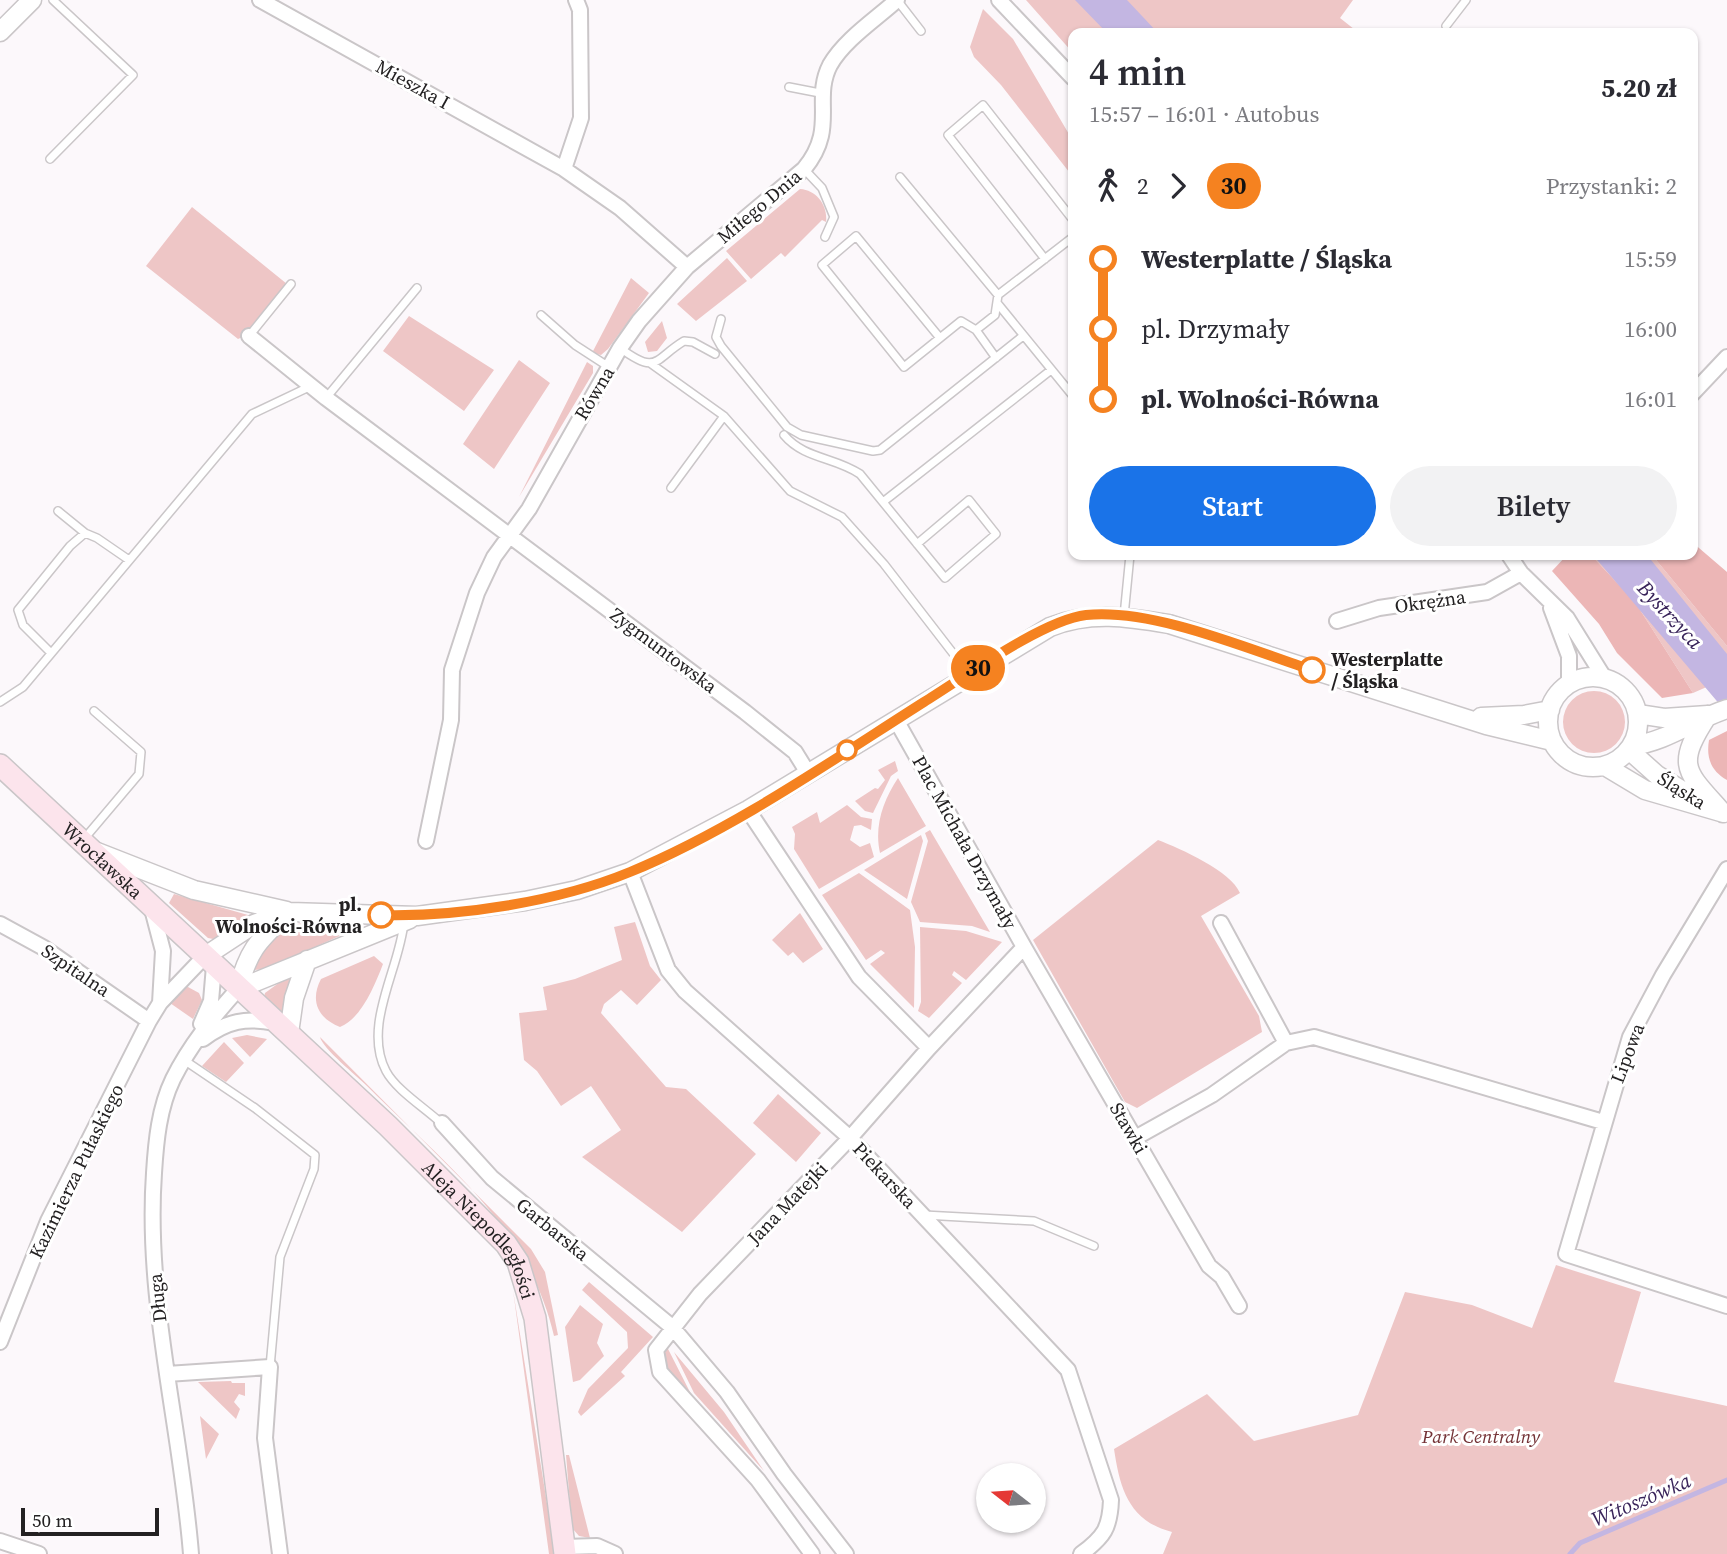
<!DOCTYPE html>
<html lang="pl">
<head>
<meta charset="utf-8">
<style>
	:root { --surface:#fff; --page:#f2f2f3; --text:#2b2b33; --muted:#7c7c81; --accent:#1a73e8 }
	body { margin:0; font-family:"Source Serif 4",serif; background:var(--page); color:var(--text); height:100vh; display:flex; flex-direction:column; font-size:26px; white-space:nowrap }
	* { box-sizing:border-box; margin:0 }
	p { font-size:23px; color:var(--muted) }
	.icon { flex:none; width:38px; height:38px; fill:none; stroke:currentColor; stroke-width:2; stroke-linecap:round; stroke-linejoin:round }
	.map { position:relative; flex:1; overflow:hidden }
	.sheet { position:absolute; left:1068px; top:28px; width:630px; height:532px; display:flex; flex-direction:column; background:var(--surface); border-radius:14px; box-shadow:0 2px 5px #0004 }
	.sheet>* { flex:none }
	.badge { padding:0 14px; border-radius:23px; font-size:24px; line-height:46px }
	.needle { width:46px; rotate:287deg }
	.fabs { position:absolute; left:976px; top:1463px; display:grid; gap:14px }
	.fabs a { display:grid; place-items:center; width:70px; height:70px; border-radius:50%; background:var(--surface); box-shadow:0 2px 5px #0004; font-size:35px }
	.scale { position:absolute; left:21px; bottom:18px; width:138px; box-sizing:border-box; padding-left:7px; border:4px solid #232122; border-top:0; font-size:19px; line-height:24px; white-space:nowrap; color:#232122; -webkit-text-stroke:5px #fff; paint-order:stroke }
	.map>.badge { position:absolute; translate:-50% -50%; box-shadow:0 0 0 4px #fff }
	.legs { display:flex; align-items:center; gap:10px; height:77px; padding:0 21px; font-size:23px }
	.legs p { margin-inline-start:auto }
	.overview { display:flex; align-items:center; justify-content:space-between; height:119px; padding:0 21px }
	h1 { font-size:38px; font-weight:600; line-height:52px }
	.action { display:flex; gap:14px; margin-top:auto; padding:14px 21px }
	.action a { flex:1; height:80px; border-radius:42px; background:var(--accent); color:#fff; font-size:28px; font-weight:600; line-height:80px; text-align:center }
	.action a+a { background:var(--page); color:var(--text) }
	ul { padding:0 21px; list-style:none }
	li { display:flex; align-items:center; gap:24px; height:70px; font-size:26px }
	li i { display:grid; place-items:center; width:10px; height:100%; margin:0 9px; background:currentColor }
	li i::after { content:''; width:18px; height:18px; margin:-9px; border:5px solid; border-radius:50%; background:var(--surface) }
	li p { margin-inline-start:auto }
	li:first-child i { background:linear-gradient(#0000 50%,currentColor 0) }
	li:last-child i { background:linear-gradient(currentColor 50%,#0000 0) }
	.map>svg:first-child { display:block }
	.green { fill:#eec6c6 }
	.forest { fill:#ecb6b6 }
	.water { fill:#c3b6e2 }
	.lines { fill:none; stroke-linecap:round; stroke-linejoin:round }
	.stream { stroke:#c3b6e2; stroke-width:5 }
	.service-casing { stroke:#cac6c8; stroke-width:10 }
	.minor-casing { stroke:#cac6c8; stroke-width:18 }
	.tertiary-casing { stroke:#cac6c8; stroke-width:21 }
	.secondary-casing { stroke:#cac6c8; stroke-width:24 }
	.service { stroke:#fff; stroke-width:7 }
	.minor { stroke:#fff; stroke-width:14 }
	.tertiary { stroke:#fff; stroke-width:18 }
	.secondary { stroke:#fce4ec; stroke-width:21 }
	.line-1-casing { stroke:#fff; stroke-width:16 }
	.line-1 { stroke:#f58220; stroke-width:10 }
	.stop-1-dot { fill:#fff; stroke:#f58220; stroke-width:3.5 }
	.labels { text-anchor:middle; stroke-width:6; stroke-linejoin:round; paint-order:stroke }
	.street-label { font-size:19px; fill:#232122; stroke:#fff }
	.stop-label { font-size:19px; font-weight:bold; fill:#232122; stroke:#fff; text-anchor:start }
	.park-label { font-size:19px; font-style:italic; fill:#743236; stroke:#fff }
	.water-label { font-size:21px; font-style:italic; fill:#39245a; stroke:#fff }
</style>
</head>
<body>
<div class="map">
<svg width="1727" height="1554" viewBox="0 0 1727 1554">
	<rect width="100%" height="100%" fill="#fcf8fb"/>
	<!-- green -->
	<path class="green" d="M1026 0H1353L1340 18 1359 33H1073V53Z
		M983 9 1013 39 1073 141V177L1001 85 974 57 970 47Z
		M800 189C817 190 828 206 826 222L822 220 785 257 781 253 751 279 726 251Z
		M192 207 287 284 245 336 238 339 146 266Z
		M727 258 747 281 696 321 677 304Z
		M631 278 649 293 608 349 601 355 592 353Z
		M409 316 494 370 464 411 383 351Z
		M662 321 667 338 657 351 648 352 645 342Z
		M519 360 550 383 494 469 463 444Z
		M587 362 593 366V373L519 497Z
		M1591 555H1652L1727 646V678L1693 693 1635 602Z
		M1563 722a31 31 0 1 1 62 0a31 31 0 1 1-62 0Z
		M895 761 898 771 891 776 873 813 865 811 855 801 875 788 878 789 885 780 878 770Z
		M898 778 926 826 880 853C874 826 883 801 898 778Z
		M847 805 861 817 872 819 871 830 861 825 854 826 850 840 860 847 870 843 874 857 819 889 794 849 795 834 792 827 817 812 820 823Z
		M930 830 990 932 972 926 920 922 911 902 928 841 925 833Z
		M921 835 923 841 907 899 864 870Z
		M1158 840C1181 849 1231 871 1240 893L1201 916 1259 1016 1262 1032 1137 1108 1125 1102 1033 940Z
		M859 873 910 910 915 947 914 1008 870 964 885 953 881 950 866 960 822 895Z
		M174 894 248 915 249 918 213 939 208 938 169 903Z
		M800 913 823 949 803 963 793 952 788 956 772 940Z
		M635 922 650 966 661 980 637 1005 621 990 604 1004 601 1013 666 1087 686 1089 756 1154 682 1232 582 1157 621 1130 591 1086 561 1106 537 1071 524 1060 519 1013 547 1010 543 987 575 979 622 960 614 927Z
		M307 923 351 924 355 929 266 969 254 970 251 967C268 944 277 924 307 923Z
		M920 927 966 931 1002 942 966 980 954 971 952 975 962 983 929 1018 918 1011 921 1002Z
		M374 956 383 964C375 985 361 1019 340 1027 317 1018 310 1000 321 979Z
		M287 977 290 979 286 1007 285 1012H281L264 997 265 993Z
		M188 987 199 993 202 1000 193 1019 170 1003 182 988Z
		M247 1035 267 1039 250 1057 232 1038Z
		M320 1037 531 1249 545 1272 558 1335 554 1336C528 1225 444 1163 367 1086 356 1075 323 1049 320 1037Z
		M224 1042 244 1063 226 1082 202 1066Z
		M778 1094 821 1133 796 1162 753 1123Z
		M1556 1265 1641 1292 1614 1382 1727 1406V1554H1163L1172 1532C1129 1521 1120 1489 1114 1449L1207 1394 1254 1441 1358 1415 1405 1292 1472 1305 1532 1328Z
		M589 1282 653 1337 621 1372 625 1376 581 1416 578 1412 588 1389 628 1348 627 1332 582 1290Z
		M513 1290 555 1554H549Z
		M580 1305 603 1324 597 1343 604 1356 580 1380 573 1382 565 1327Z
		M666 1345 692 1396 662 1365 660 1357Z
		M674 1352 724 1412 764 1471 694 1393Z
		M231 1381 232 1383H245V1396L239 1394 234 1402 240 1409 236 1419 198 1382Z
		M200 1416 219 1434 206 1459Z
		M566 1455H569L590 1538 579 1536 572 1528Z"/>
	<!-- forest -->
	<path class="forest" d="M1692 542 1727 572V646L1652 555H1692Z
		M1567 555H1591L1635 602 1693 693 1662 698 1617 653 1599 624 1552 571Z
		M1727 731V780C1711 771 1706 758 1709 740Z"/>
	<!-- water -->
	<path class="water" d="M1075 0H1127L1158 33H1107Z
		M1593 555H1647L1727 654V713Z"/>
	<g class="lines">
		<!-- stream -->
		<path class="stream" d="M1570 1554 1580 1543 1727 1480"/>
		<!-- service casing -->
		<g class="service-casing">
			<path id="service" d="M897 0 921 31
				M1446 26 1466 0
				M789 87 825 94
				M50 159 133 75 53 0
				M804 169 822 188 834 217 825 237
				M900 177 998 295 995 315 976 330
				M1045 259 948 135 983 105 1073 220
				M998 295 1073 237
				M998 304 1073 396
				M541 315 575 345 609 367
				M721 319 716 337 721 346 787 427 801 435 873 451 880 450 1023 336
				M249 336 291 284
				M940 338 856 236 822 265 904 367 961 321 976 330 996 358
				M620 348C658 376 654 359 684 341L693 342 715 354
				M650 363 724 416 790 491 842 517 884 564 969 674
				M326 398 417 288
				M784 435C804 459 835 457 860 474L945 578 996 534 969 500 917 544
				M671 488 724 416
				M883 502 1051 370
				M58 511 85 533
				M1124 616 1130 555
				M51 653 23 625 18 610 70 546 85 533 97 538 129 560
				M0 702 23 687 252 414 311 386
				M84 839 139 774 141 752 94 711
				M404 922C400 968 362 1025 386 1071 396 1090 425 1108 441 1123
				M184 1060 255 1108 315 1155 314 1169 280 1257 270 1367
				M924 1215 1034 1221 1094 1246"/>
		</g>
		<!-- minor casing -->
		<g class="minor-casing">
			<path id="minor" d="M260 0 564 169
				M999 0 1073 78
				M687 267 804 169C838 128 812 100 830 65 844 40 876 19 897 0
				M249 336 326 398 745 712 795 752 808 773
				M1692 394 1727 357
				M1509 555 1521 573 1567 618 1605 679
				M1551 608 1569 656V685
				M1337 621 1379 608 1487 592 1521 573
				M748 810 859 977 929 1048 1024 947 896 720
				M426 841 451 720 452 670 477 593 494 557 529 509 620 348 639 321 687 267 620 208 564 169 581 118 580 10 576 0
				M1727 869 1663 975 1630 1037 1566 1254 1727 1306
				M630 872 668 970 685 991 850 1138 1068 1370 1111 1500C1110 1528 1104 1537 1081 1554
				M152 909 163 951 160 1003
				M1221 923 1286 1043 1314 1037 1603 1122
				M0 924 44 948 149 1021
				M1024 947 1209 1266 1222 1277 1239 1306
				M201 1024 211 1001 214 966
				M203 1039C227 1021 246 1017 275 1023
				M442 1123 492 1178 672 1327 727 1392 784 1474 846 1554
				M1135 1138 1212 1095 1286 1043
				M0 1342 48 1221 149 1021 160 1003 204 957
				M167 1374 270 1367 265 1438 280 1554
				M0 1541 39 1554
				M564 1547 597 1546 615 1554
				M191 1554C181 1426 145 1301 154 1173 156 1141 159 1108 173 1079 190 1045 213 1017 238 989
				M812 1554 758 1480 660 1372 656 1350 700 1294 850 1138 929 1048"/>
		</g>
		<!-- tertiary casing -->
		<g class="tertiary-casing">
			<path id="tertiary" d="M0 32 32 0
				M1548 722a45 45 0 1 1 90 0a45 45 0 1 1-90 0Z
				M1638 714 1664 718 1708 715
				M1708 715C1674 767 1686 771 1723 813
				M1481 717 1524 715 1550 710
				M1632 746C1668 741 1693 720 1727 709
				M1629 750 1657 775 1694 798
				M1605 766 1645 790 1724 813
				M97 852 194 890 287 911
				M204 957 254 924 290 912 417 916 525 901 577 890 630 872 748 810 1050 627C1091 611 1127 617 1169 624L1486 725 1552 741
				M238 989 410 919
				M238 989C248 952 257 941 285 916
				M289 1033 294 998 307 960"/>
		</g>
		<!-- secondary casing -->
		<g class="secondary-casing">
			<g id="secondary">
				<path id="s1" d="M0 765 388 1126 506 1244 518 1262 535 1318 565 1554"/>
			</g>
		</g>
		<!-- service -->
		<use href="#service" class="service"/>
		<!-- minor -->
		<use href="#minor" class="minor"/>
		<!-- tertiary -->
		<use href="#tertiary" class="tertiary"/>
		<!-- secondary -->
		<use href="#secondary" class="secondary"/>
	</g>
	<g class="lines">
		<!-- line-1 casing -->
		<g class="line-1-casing">
			<path id="line-1" d="M381 915C459 917 557 902 630 872 732 830 831 761 924 702 963 678 1043 620 1086 615 1153 608 1248 649 1312 670"/>
		</g>
		<!-- line-1 -->
		<use href="#line-1" class="line-1"/>
	</g>
	<!-- markers -->
	<g class="stop-1-dot">
		<circle cx="1312" cy="670" r="12"/>
		<circle cx="847" cy="750" r="9"/>
		<circle cx="381" cy="915" r="12"/>
	</g>
	<g class="labels">
		<!-- street labels -->
		<g class="street-label">
			<text transform="translate(413 84) rotate(29)" y="7">Mieszka I</text>
			<text transform="translate(759 206) rotate(-40)" y="7">Miłego Dnia</text>
			<text transform="translate(594 393) rotate(-59)" y="7">Równa</text>
			<text transform="translate(1430 601) rotate(-8)" y="7">Okrężna</text>
			<text transform="translate(664 650) rotate(37)" y="7">Zygmuntowska</text>
			<text transform="translate(1682 790) rotate(32)" y="7">Śląska</text>
			<text transform="translate(965 842) rotate(61)" y="7">Plac Michała Drzymały</text>
			<text dy="7" stroke="none"><textPath href="#s1" startOffset="140">Wrocławska</textPath></text>
			<text transform="translate(76 970) rotate(34)" y="7">Szpitalna</text>
			<text transform="translate(1627 1053) rotate(-69)" y="7">Lipowa</text>
			<text transform="translate(1129 1128) rotate(60)" y="7">Stawki</text>
			<text transform="translate(76 1171) rotate(-64)" y="7">Kazimierza Pułaskiego</text>
			<text transform="translate(885 1175) rotate(47)" y="7">Piekarska</text>
			<text transform="translate(787 1203) rotate(-46)" y="7">Jana Matejki</text>
			<text transform="translate(553 1229) rotate(39)" y="7">Garbarska</text>
			<text dy="7" stroke="none"><textPath href="#s1" startOffset="670">Aleja Niepodległości</textPath></text>
			<text transform="translate(157 1298) rotate(-96)" y="7">Długa</text>
		</g>
		<!-- stop labels -->
		<g class="stop-label">
			<text x="1331" y="666">Westerplatte<tspan x="1331" dy="22">/ Śląska</tspan></text>
			<text x="362" y="911" text-anchor="end">pl.<tspan x="362" dy="22">Wolności-Równa</tspan></text>
		</g>
		<!-- park labels -->
		<g class="park-label">
			<text x="1481" y="1443">Park Centralny</text>
		</g>
		<!-- water labels -->
		<g class="water-label">
			<text transform="translate(1670 615) rotate(47)" y="7">Bystrzyca</text>
			<text transform="translate(1641 1500) rotate(-23)" y="7">Witoszówka</text>
		</g>
	</g>
</svg>
<div class="fabs">
<a><svg class="needle" viewBox="-14 -14 28 28"><path d="M0-13l5 13h-10z" fill="#e53935"/><path d="M0 13l5-13h-10z" fill="#7c7c81"/></svg></a>
</div>
<div class="scale">50 m</div>
<b class="badge" style="left:978px;top:668px;background:#f58220;color:#111">30</b>
<section class="sheet">
<div class="overview"><div><h1>4 min</h1><p>15:57 – 16:01 · Autobus</p></div><b>5.20 zł</b></div>
<div class="legs"><svg class="icon" aria-label="walk" viewBox="0 0 24 24"><circle cx="13" cy="4" r="2"/><path d="M13 8l-2 6 4 7M11 14l-3 7M7 12l3-4h3l4 4"/></svg>2<svg class="icon" aria-label="forward" viewBox="0 0 24 24"><path d="M9 5l7 7-7 7"/></svg><b class="badge" style="background:#f58220;color:#111">30</b><p>Przystanki: 2</p></div>
<ul>
<li><i style="color:#f58220"></i><b>Westerplatte / Śląska</b><p>15:59</p></li>
<li><i style="color:#f58220"></i><span>pl. Drzymały</span><p>16:00</p></li>
<li><i style="color:#f58220"></i><b>pl. Wolności-Równa</b><p>16:01</p></li>
</ul>
<div class="action"><a>Start</a><a>Bilety</a></div>
</section>
</div>
</body>
</html>
